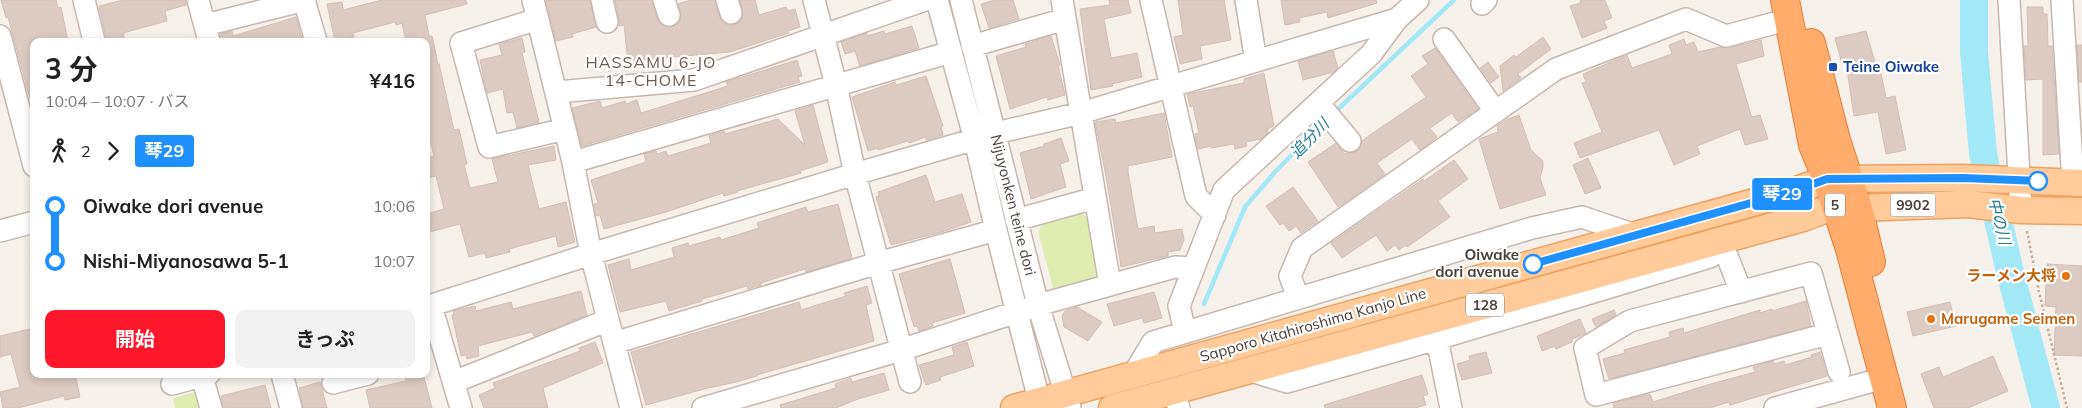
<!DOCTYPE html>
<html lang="ja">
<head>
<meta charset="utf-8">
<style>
	:root { --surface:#fff; --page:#f2f2f2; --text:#222; --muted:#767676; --accent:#ff182b }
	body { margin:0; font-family:Mulish,"Noto Sans JP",sans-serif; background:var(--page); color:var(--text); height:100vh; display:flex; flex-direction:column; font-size:19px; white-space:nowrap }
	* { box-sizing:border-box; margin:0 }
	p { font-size:16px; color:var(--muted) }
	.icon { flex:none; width:28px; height:28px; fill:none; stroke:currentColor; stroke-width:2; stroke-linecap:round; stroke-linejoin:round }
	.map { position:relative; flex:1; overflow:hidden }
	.side { position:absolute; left:30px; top:38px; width:400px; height:340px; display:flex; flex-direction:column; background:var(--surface); border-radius:10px; box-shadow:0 2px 8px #0003 }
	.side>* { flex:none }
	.badge { padding:0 10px; border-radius:4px; font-size:18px; line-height:32px }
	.map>.badge { position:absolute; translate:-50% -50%; box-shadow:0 0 0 2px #fff }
	.legs { display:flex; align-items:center; gap:8px; height:55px; padding:0 15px; font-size:16px }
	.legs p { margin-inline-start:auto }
	.summary { display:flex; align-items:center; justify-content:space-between; height:85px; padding:0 15px }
	h1 { font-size:28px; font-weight:700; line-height:38px }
	.primary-button { display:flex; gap:10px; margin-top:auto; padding:10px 15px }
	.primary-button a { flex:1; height:58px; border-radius:10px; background:var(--accent); color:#fff; font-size:20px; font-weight:700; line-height:58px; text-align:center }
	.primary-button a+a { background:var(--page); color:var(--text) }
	ul { padding:0 15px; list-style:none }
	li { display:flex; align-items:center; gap:18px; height:55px; font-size:19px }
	li i { display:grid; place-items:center; width:8px; height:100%; margin:0 6px; background:currentColor }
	li i::after { content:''; width:12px; height:12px; margin:-6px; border:4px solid; border-radius:50%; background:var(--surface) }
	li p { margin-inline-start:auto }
	li:first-child i { background:linear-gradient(#0000 50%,currentColor 0) }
	li:last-child i { background:linear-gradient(currentColor 50%,#0000 0) }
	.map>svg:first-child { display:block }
	.green { fill:#e0edb1 }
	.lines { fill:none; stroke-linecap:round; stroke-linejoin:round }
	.stream { stroke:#a3e8f6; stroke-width:4.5 }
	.river { stroke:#a3e8f6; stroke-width:28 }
	.building { fill:#dccbc2; stroke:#d4beb1 }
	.minor-casing { stroke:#c6b8af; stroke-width:24 }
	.major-casing { stroke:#eda361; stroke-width:29 }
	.highway-casing { stroke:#e97b31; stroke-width:30 }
	.path { stroke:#c6ad9c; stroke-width:2.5; stroke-dasharray:2.5 2.5; stroke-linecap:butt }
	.minor { stroke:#fff; stroke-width:21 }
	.major { stroke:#ffcb9a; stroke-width:26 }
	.highway { stroke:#ffac6c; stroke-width:28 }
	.line-1-casing { stroke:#fff; stroke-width:11 }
	.line-1 { stroke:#1e90ff; stroke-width:8 }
	.transit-dot { fill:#1a4fb4; stroke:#fff; stroke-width:2 }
	.stop-1-dot { fill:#fff; stroke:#1e90ff; stroke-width:2.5 }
	.food-dot { fill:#e8710a; stroke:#fff; stroke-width:2 }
	.labels { text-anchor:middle; stroke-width:4.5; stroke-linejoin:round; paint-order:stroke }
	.shield { fill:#fff; stroke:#817973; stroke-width:1 }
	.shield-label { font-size:14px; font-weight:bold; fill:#4b3f37 }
	.transit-label { font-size:15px; font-weight:bold; fill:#164399; stroke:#fff; text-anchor:start }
	.street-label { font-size:15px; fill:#4b3f37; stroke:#fff }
	.stop-label { font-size:15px; font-weight:bold; fill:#4b3f37; stroke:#fff; text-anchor:end }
	.food-label { font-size:15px; font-weight:bold; fill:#c56008; stroke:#fff; text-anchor:end }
	.neighbourhood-label { font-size:16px; letter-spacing:1px; fill:#6f5a4e; stroke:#fff }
	.water-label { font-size:16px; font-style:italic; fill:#227f95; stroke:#fff }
</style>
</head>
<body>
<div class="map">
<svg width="2082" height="408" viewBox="0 0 2082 408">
	<rect width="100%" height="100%" fill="#f6f0ea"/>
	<!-- green -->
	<path class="green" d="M1081 213 1087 217 1097 275 1094 281 1060 291 1053 288 1038 232 1042 225Z
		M195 392 200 396 203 408H175L173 398Z"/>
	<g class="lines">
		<!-- stream -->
		<path class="stream" d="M1335 112 1454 0
			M1204 304 1245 207 1275 172 1325 121"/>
		<!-- river -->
		<path class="river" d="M1974 0V52L1983 154 2010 272 2046 408"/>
	</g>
	<!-- building -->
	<path class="building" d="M1 0H56L58 8 61 7 68 41H34V114L11 28 8 17 6 18Z
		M123 0H186V5L165 11 167 21 123 33 125 41H107L99 6Z
		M382 0H466L467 4 425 15 429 36H432L438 64H439L454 130 459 129 467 164H464L470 188 498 182 492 159 554 146 556 160 528 165 539 209 566 202 575 242 558 247 556 236 509 249 510 252 486 258 485 253 469 257 460 224 426 233V214L444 209 436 176 426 178V158L434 156 426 125V41H406L402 23 396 25 395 22 353 33 354 37 335 41 327 4 342 2 343 10Z
		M546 0H590L596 27 572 34 573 37 556 41Z
		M615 0H652L657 19 661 25 667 27 678 24 681 18 678 4 691 0H715L722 22 728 25H734L740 22 743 16 740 0H755L759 15 786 7 788 11 795 9 800 27 788 31 789 33 730 52 628 61 624 25 619 26V19Z
		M995 0H1013L1019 19 989 28 981 4Z
		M1109 0H1128L1131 13 1104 19 1111 58 1137 53 1142 77 1112 84 1113 86 1091 90 1080 9 1110 5Z
		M1178 0H1224L1231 40 1200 46 1202 59 1180 64 1174 37 1183 35Z
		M1281 0H1376L1377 3 1328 18 1327 12 1299 18 1300 22 1285 25Z
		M1580 0H1605L1612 18 1604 21 1607 28 1582 38 1570 6 1581 3Z
		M2027 7H2043V14H2047L2048 46H2052L2059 154 2043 155V79L2026 80 2024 46H2028Z
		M296 17 302 39 293 41H221L220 34 232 31 233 36Z
		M912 26 919 48 860 66 855 51 845 54 841 42 867 33V36L884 31 885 34Z
		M1866 31 1878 73H1881L1886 98 1895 96 1906 150 1886 154 1878 112 1854 116 1846 63 1842 64 1835 38Z
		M1051 36 1060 65H1058L1065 95 1048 100 1047 97 1010 109 996 56 1026 47 1025 44Z
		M1543 37 1551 49 1518 74 1521 78 1503 91 1500 66 1514 55 1516 57Z
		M522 38 525 52 522 53 539 122 517 128 513 112 507 113 503 89 487 93 480 60 502 55 499 44Z
		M1684 39 1686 45 1694 42 1698 52 1720 47 1729 48 1761 40 1764 56 1736 64 1751 115 1752 117 1760 115 1768 139 1745 145 1740 129 1697 146 1700 154 1674 165 1659 130 1580 158 1574 143 1602 132 1582 83 1586 82 1583 74 1627 55 1632 68 1672 54 1669 45Z
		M2077 45H2082V82H2079Z
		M1435 48 1478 109 1458 122 1452 113 1430 128 1437 137 1420 150 1412 139 1377 163 1385 174 1338 207 1308 162 1336 143 1345 154 1358 151 1362 141 1370 135 1426 97 1411 76 1428 64 1422 56Z
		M1333 51 1338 68 1334 72 1303 80 1298 61Z
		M797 60 802 76 798 77 800 82 582 146 572 108 600 101 602 108 625 101 626 104 637 100 641 113 728 86 726 82Z
		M1488 62 1499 77 1491 83 1480 68Z
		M1264 73 1274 126 1267 129 1268 133 1261 139 1246 142 1247 146 1235 149 1234 144 1211 148V146L1198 149 1195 134 1199 133 1193 106 1190 107 1187 94 1244 83V79Z
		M926 76 943 126 941 127 943 135 926 140V137L909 143 908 141 878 150V148L868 151 852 97 895 82 896 85Z
		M813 105 828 162 800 171 801 173 737 191 738 192 724 196 723 193 666 212 604 229 600 215 596 216 594 204 598 203 591 180 646 162 644 154 656 151 657 154 666 151 668 156 711 143 709 136 724 131 725 134 778 119 805 145 795 111Z
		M1164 113 1172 157 1128 166V172L1138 229 1154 226 1155 233 1182 229 1184 240 1180 250 1168 252V256L1121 267 1106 176 1095 122 1115 119 1116 123Z
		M1519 115 1531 150 1543 161V167L1540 178 1546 195 1500 209 1479 139 1498 132 1497 126 1508 119Z
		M1061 138 1069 161 1060 164 1066 187 1031 199 1020 153 1044 146V144Z
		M1588 158 1601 188 1585 194 1573 165Z
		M1454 160 1468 179 1438 201 1450 217 1407 247 1406 245 1399 250 1395 245 1387 251 1376 235 1342 258 1331 243 1423 179 1424 181Z
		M926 175 935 202 962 194 971 222 945 231 891 245 876 197 879 196 878 192Z
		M1293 187 1318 221 1301 233 1296 226 1289 231 1283 223 1280 225 1266 206Z
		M838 204 852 258 806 272 805 269 761 283V285L748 289 747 286 702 299V301L669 311 666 301 620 312 608 265 629 259 631 270 674 257 672 248 688 243 689 246 720 237 721 240 759 228 757 223 806 207 808 212Z
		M950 259 965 313 932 323 933 326 919 331 917 326 914 327 899 274Z
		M2047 264 2082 266V356L2054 355 2056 307 2045 306Z
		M867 286 872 303 866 305 874 341 757 375V376L736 382 708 388 646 405 631 352 799 302 801 310 846 296 844 293Z
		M581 291 587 315 536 335 534 336 532 332 478 346 479 356 467 359 466 355 461 356 452 315H454L453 311 475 306 476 311 511 302 513 309Z
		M1154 292 1162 318 1144 323 1142 318 1114 326 1107 304Z
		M1806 301 1811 326 1609 379 1603 359 1625 353 1624 350 1670 337 1669 332 1683 328 1684 333 1760 310V313L1772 309V311Z
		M1950 302 1956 326 1913 336 1907 312Z
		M1077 307 1102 322 1088 341 1064 327 1062 316 1065 311Z
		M1614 310 1616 315 1596 327 1592 319Z
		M1580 319 1586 333 1572 339V342L1556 349 1555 346 1542 351 1537 336Z
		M34 328V374H75L80 397 65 400 64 396 18 408H3L0 392 20 387 11 354 0 357V336Z
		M595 342 603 363 543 388 548 408H484L479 395 495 388 493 383 580 351 579 348Z
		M967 342 974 366 940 377 941 380 926 385 919 365 954 355 952 347Z
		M1486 352 1492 373 1462 380 1457 364 1470 360 1469 356Z
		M1820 352 1827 376 1730 405 1729 402 1710 408H1614L1613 403 1650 394 1653 402 1707 385 1755 372 1753 367 1773 361 1774 364 1784 361 1785 365 1812 357 1811 355Z
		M1993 356 2008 391 1968 408H1934L1921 374 1939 367 1943 377Z
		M884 373 889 390 858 399 836 408H781L780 405 836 388 835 384 851 378 852 382Z
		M404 374H417L418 378 424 377 432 408H370L366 390 406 381Z
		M1422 375 1428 394 1423 396 1426 405 1415 408H1325L1324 405Z
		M320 382 327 408H303L299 388Z
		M265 385 271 408H224L221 396Z"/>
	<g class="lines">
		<!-- minor casing -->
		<g class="minor-casing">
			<path id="minor" d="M84 0 94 41
				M198 0 209 41
				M304 0 316 41
				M533 0 573 162 591 254 631 408
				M602 0 607 22
				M664 0 669 15
				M727 0 731 13
				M814 0 836 85 855 174 910 382
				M937 0 975 140 996 230 1041 408
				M961 0 1038 305 1070 408
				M1062 0 1110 285
				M1151 0 1196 196 1215 215
				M1246 0 1256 61
				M2009 0 2021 210
				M2062 0 2073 183
				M1482 4 1486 0
				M538 19 461 43 489 147 565 129
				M205 25 305 0
				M0 36 34 166
				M1444 39 1495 111
				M972 46 1065 19
				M557 92 694 80 925 0
				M1318 103 1350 141
				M573 162 951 52
				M1016 220 1095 198
				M0 231 34 222
				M1722 246 1728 258 1741 292
				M1298 298 1290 276 1302 248 1556 69 1686 19 1726 36 1790 19
				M431 306 461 408
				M426 307 591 254 855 174 996 133 1081 113 1397 19 1418 0
				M1185 332 1179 306 1224 190 1371 54 1397 19
				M1828 334 1596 395 1585 348 1630 321 1811 273 1839 372
				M1437 339 1451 408
				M614 343 878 263 996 230
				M1248 370 1287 382 1437 339 1710 257 1730 238
				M282 374 291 408
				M1133 375 1153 342 1532 228 1582 217 1635 235
				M202 376 211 408
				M454 382 608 320
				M333 383 368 374
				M172 384 209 374
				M1173 391 1179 408
				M703 408 901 350 1038 305 1175 267 1194 268
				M1775 408 1884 378"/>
		</g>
		<!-- major casing -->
		<g class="major-casing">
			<path id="major" d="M1014 408 1794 191 1827 179 1963 178 2082 183
				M1112 408 1803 218 1835 206 1858 208 1968 204 2021 210 2082 211"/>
		</g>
		<!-- highway casing -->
		<g class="highway-casing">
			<path id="highway" d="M1785 0 1813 145 1827 179 1850 249 1892 408
				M1811 43 1836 140 1858 208 1871 262"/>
		</g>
		<!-- path -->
		<path class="path" d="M2027 231 2039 292 2067 408"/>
		<!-- minor -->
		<use href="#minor" class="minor"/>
		<!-- major -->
		<use href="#major" class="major"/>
		<!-- highway -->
		<use href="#highway" class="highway"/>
	</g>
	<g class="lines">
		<!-- line-1 casing -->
		<g class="line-1-casing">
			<path id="line-1" d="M1533 264 1794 191 1827 179 1963 178 2038 181"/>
		</g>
		<!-- line-1 -->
		<use href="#line-1" class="line-1"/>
	</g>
	<!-- markers -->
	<rect class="transit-dot" x="1828" y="62" width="10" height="10" rx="2.5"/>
	<g class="stop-1-dot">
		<circle cx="2038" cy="181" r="9"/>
		<circle cx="1533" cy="264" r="9"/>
	</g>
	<g class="food-dot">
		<circle cx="2066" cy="276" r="5"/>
		<circle cx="1931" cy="319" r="5"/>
	</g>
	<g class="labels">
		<!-- shield labels -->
		<g class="shield">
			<rect x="1825" y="193.5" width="20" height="23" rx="4"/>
			<rect x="1890.5" y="193.5" width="45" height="23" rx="4"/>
			<rect x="1466" y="293.5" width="38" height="23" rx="4"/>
		</g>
		<g class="shield-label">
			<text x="1835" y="210">5</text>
			<text x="1913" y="210">9902</text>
			<text x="1485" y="310">128</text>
		</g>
		<!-- transit labels -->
		<g class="transit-label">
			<text x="1843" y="72">Teine Oiwake</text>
		</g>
		<!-- street labels -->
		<g class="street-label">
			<text transform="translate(1013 205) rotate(76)" y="5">Nijuyonken teine dori</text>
			<text transform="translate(1313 325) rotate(-16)" y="5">Sapporo Kitahiroshima Kanjo Line</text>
		</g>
		<!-- stop labels -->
		<g class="stop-label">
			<text x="1519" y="260">Oiwake<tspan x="1519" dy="17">dori avenue</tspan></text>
		</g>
		<!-- food labels -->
		<g class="food-label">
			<text x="2056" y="281">ラーメン大将</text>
			<text x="1941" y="324" text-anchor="start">Marugame Seimen</text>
		</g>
		<!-- neighbourhood labels -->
		<g class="neighbourhood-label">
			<text x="651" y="68">HASSAMU 6-JO<tspan x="651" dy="18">14-CHOME</tspan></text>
		</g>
		<!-- water labels -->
		<g class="water-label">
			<text transform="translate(1309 138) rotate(-46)" y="6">追分川</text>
			<text transform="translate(2000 221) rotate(76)" y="6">中の川</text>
		</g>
	</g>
</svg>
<b class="badge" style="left:1782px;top:194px;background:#1e90ff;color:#fff">琴29</b>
<section class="side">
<div class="summary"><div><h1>3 分</h1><p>10:04 – 10:07 · バス</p></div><b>¥416</b></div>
<div class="legs"><svg class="icon" aria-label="walk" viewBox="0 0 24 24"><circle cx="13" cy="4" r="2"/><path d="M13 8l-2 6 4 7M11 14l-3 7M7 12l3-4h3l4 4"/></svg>2<svg class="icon" aria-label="forward" viewBox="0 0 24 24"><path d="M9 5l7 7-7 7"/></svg><b class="badge" style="background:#1e90ff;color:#fff">琴29</b></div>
<ul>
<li><i style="color:#1e90ff"></i><b>Oiwake dori avenue</b><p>10:06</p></li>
<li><i style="color:#1e90ff"></i><b>Nishi-Miyanosawa 5-1</b><p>10:07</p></li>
</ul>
<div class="primary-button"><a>開始</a><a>きっぷ</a></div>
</section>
</div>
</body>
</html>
